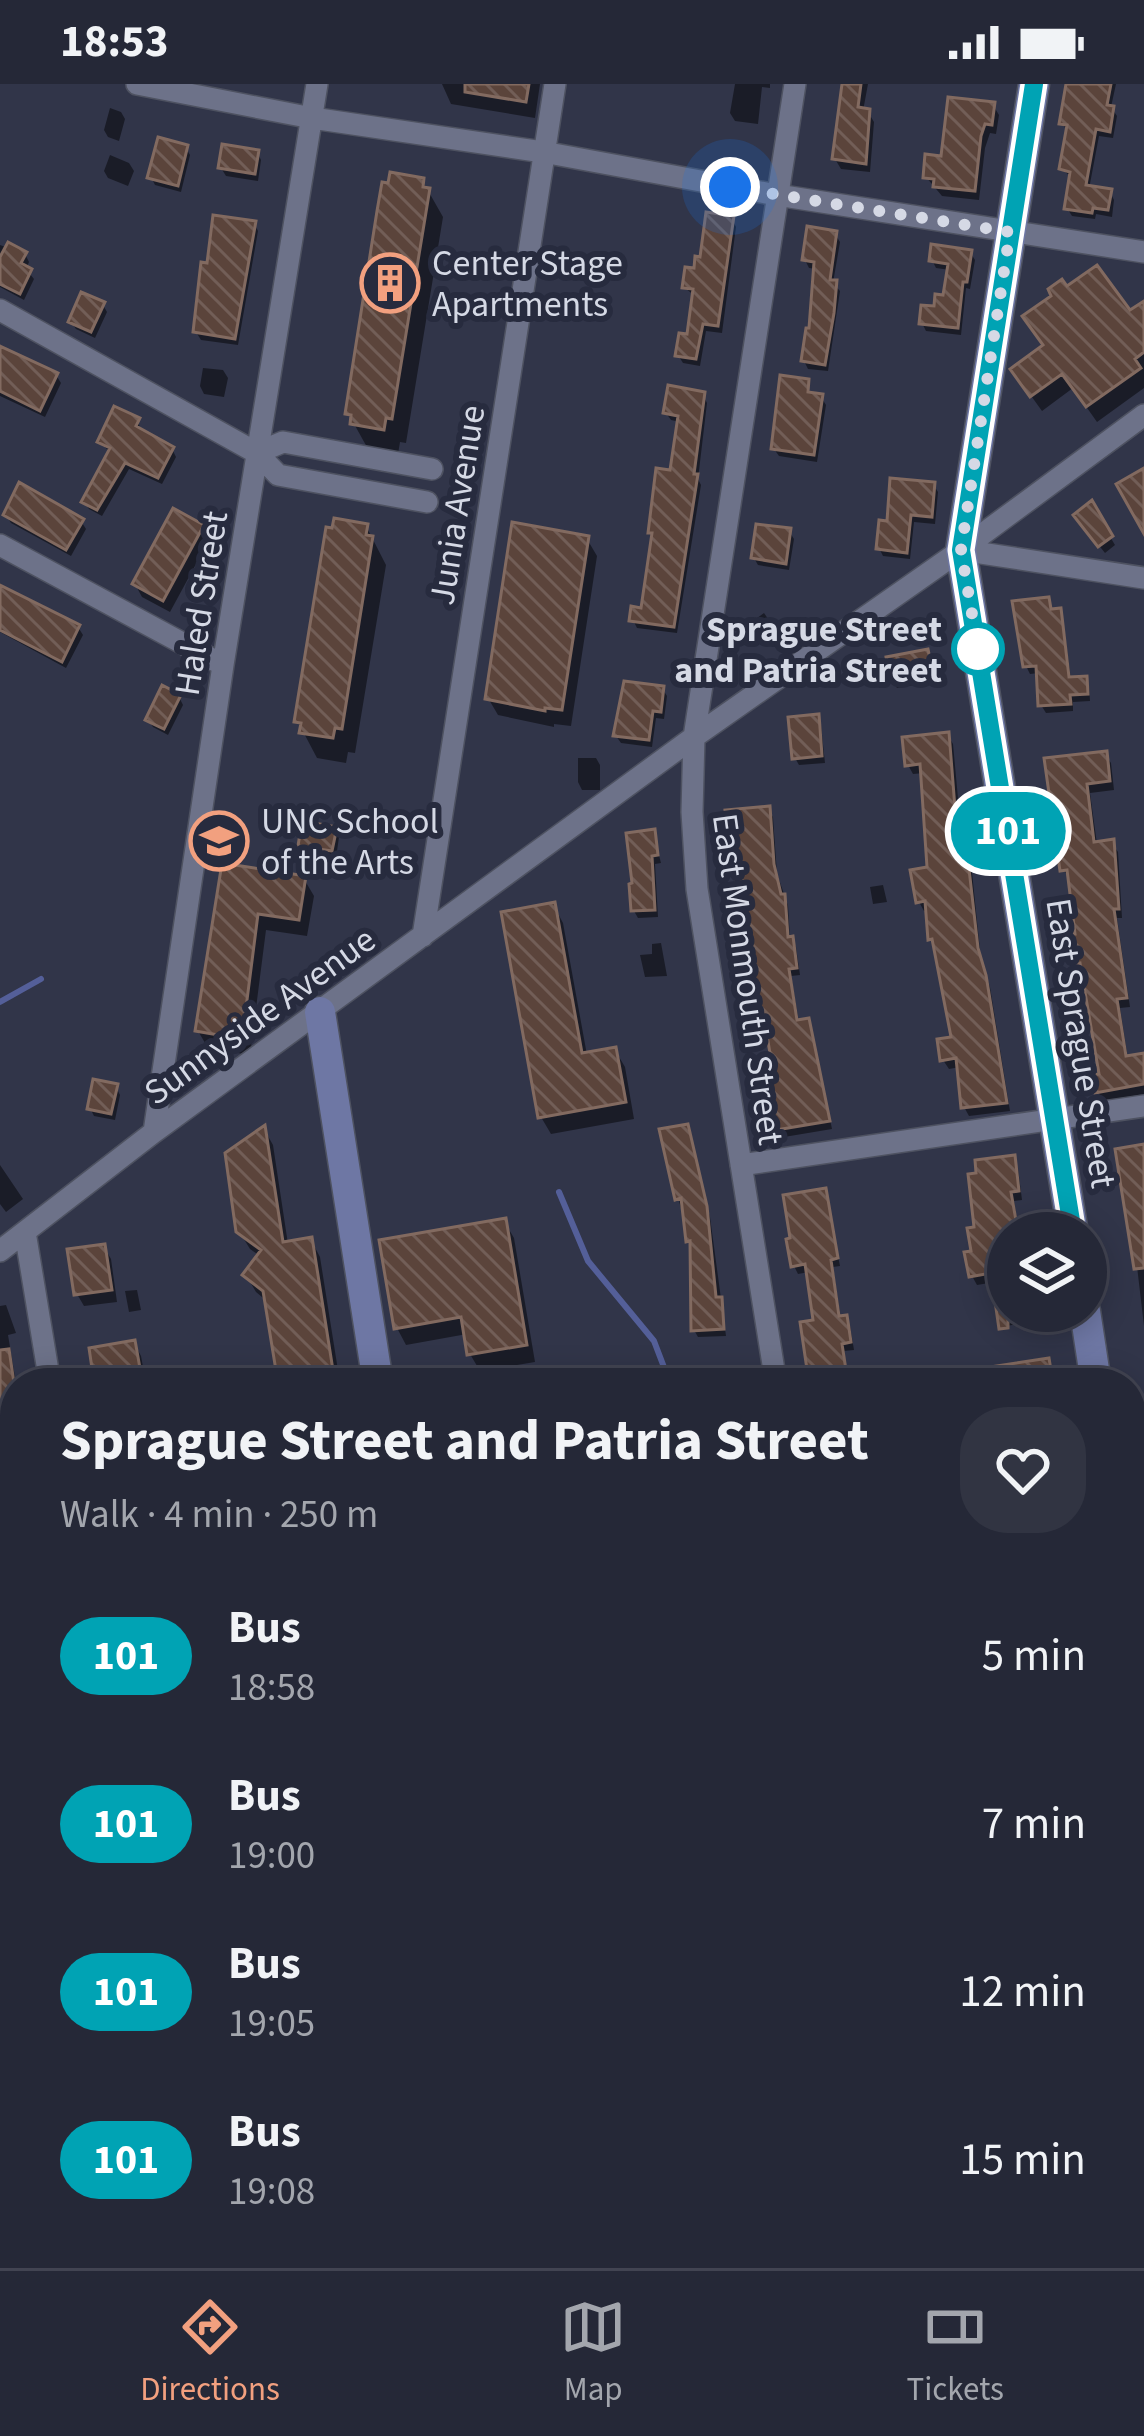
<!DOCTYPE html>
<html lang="en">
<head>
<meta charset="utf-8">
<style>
	:root { --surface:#252837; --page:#313442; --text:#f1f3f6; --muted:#a3a6ad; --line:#424452; --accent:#f2a07f }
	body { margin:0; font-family:"Source Sans 3",sans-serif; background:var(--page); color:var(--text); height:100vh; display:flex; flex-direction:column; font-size:45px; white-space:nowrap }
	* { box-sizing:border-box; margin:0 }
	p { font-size:39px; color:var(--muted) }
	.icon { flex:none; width:66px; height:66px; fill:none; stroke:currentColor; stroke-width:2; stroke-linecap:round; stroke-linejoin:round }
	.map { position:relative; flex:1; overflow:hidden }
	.drawer { position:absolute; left:0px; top:1284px; width:1146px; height:900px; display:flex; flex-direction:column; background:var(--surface); border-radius:48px 48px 0 0; box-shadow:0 6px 30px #0003,0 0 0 3px var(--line) }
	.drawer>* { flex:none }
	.badge { padding:0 24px; border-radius:39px; font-size:42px; line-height:78px }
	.buttons { position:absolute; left:987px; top:1128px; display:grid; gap:24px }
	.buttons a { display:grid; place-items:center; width:120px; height:120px; border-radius:50%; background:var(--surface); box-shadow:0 6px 30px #0003,0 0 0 3px var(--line); font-size:60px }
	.you { position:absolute; width:60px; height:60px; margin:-30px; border:9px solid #fff; border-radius:50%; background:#1a73e8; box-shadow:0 0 0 18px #1a73e833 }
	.map>.badge { position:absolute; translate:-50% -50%; box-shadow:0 0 0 6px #fff }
	.round { display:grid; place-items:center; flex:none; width:126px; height:126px; border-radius:48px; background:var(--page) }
	.headline { display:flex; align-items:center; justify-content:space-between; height:204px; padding:0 60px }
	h1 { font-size:57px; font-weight:700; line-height:90px }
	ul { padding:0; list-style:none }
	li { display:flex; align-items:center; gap:36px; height:168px; padding:0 60px }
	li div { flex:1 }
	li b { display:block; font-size:45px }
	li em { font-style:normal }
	li .badge { min-width:132px; font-weight:700; text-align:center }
	.status { display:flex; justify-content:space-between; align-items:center; height:84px; padding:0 60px; background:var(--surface); direction:ltr }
	.status svg { height:33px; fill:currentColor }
	.menu { display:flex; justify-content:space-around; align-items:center; height:168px; border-top:3px solid var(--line); background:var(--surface); font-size:33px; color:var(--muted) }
	.menu a { display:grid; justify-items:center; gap:6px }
	.menu .selected { color:var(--accent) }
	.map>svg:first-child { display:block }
	.shadow { fill:#0007 }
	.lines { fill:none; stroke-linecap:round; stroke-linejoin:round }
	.stream { stroke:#545f99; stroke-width:6 }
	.building { fill:url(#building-back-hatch); stroke:#826a60; stroke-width:3 }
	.street-casing { stroke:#4e5261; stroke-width:24 }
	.secondary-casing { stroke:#4e5261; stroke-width:33 }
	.primary-casing { stroke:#4e5261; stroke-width:36 }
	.street { stroke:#6d7289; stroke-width:21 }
	.secondary { stroke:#6e77a4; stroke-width:30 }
	.primary { stroke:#707cbf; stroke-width:33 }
	.line-casing { stroke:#fff; stroke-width:27 }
	.line { stroke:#00a3b4; stroke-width:18 }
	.walk { stroke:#d5d9e5; stroke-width:12; stroke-dasharray:0 21.6 }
	.stop-dot { fill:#fff; stroke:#00a3b4; stroke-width:6 }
	.labels { text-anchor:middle; stroke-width:12; stroke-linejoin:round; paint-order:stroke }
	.poi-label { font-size:36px; fill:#d5d9e5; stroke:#272b3e; text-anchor:start }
	.street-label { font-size:36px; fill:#d5d9e5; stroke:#272b3e }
	.stop-label { font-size:36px; font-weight:bold; fill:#d5d9e5; stroke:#272b3e; text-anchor:end }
</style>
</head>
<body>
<div class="status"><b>18:53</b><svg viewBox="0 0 49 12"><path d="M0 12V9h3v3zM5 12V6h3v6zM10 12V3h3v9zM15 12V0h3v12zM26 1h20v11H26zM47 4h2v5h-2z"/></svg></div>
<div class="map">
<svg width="1144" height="2184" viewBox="0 0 1144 2184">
	<defs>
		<pattern id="building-back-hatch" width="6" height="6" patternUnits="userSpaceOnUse" patternTransform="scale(3)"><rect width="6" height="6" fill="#5b443b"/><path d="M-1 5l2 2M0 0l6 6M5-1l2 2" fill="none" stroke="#725e57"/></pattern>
	</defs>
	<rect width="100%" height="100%" fill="#313549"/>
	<!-- shadow -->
	<path class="shadow" d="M442 0H540L535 34 451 20Z
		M735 0H770V4L762 3 758 40 735 37 730 29Z
		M844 0H868L863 27 868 28 874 38 870 88 841 85 835 75Z
		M1070 0H1116L1111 23 1117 32 1113 54 1099 52 1089 105 1110 108 1114 116 1112 133 1096 130 1095 135 1072 132 1067 124 1072 94 1062 85 1067 47 1062 39Z
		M993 21 999 31 996 50 990 49 985 64 979 116 942 112 926 93Z
		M110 24 121 28 125 35 119 57 108 53 104 46Z
		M186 64 190 71 181 108 155 101 151 93Z
		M257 68 261 76 258 97 226 92 221 84Z
		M110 71 129 79 134 87 128 102 108 94 104 87Z
		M422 96 443 133 406 359 400 358 398 370 368 365 348 329Z
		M732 135 736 143 722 249 706 247 700 282 683 279 678 271 690 254 695 212 685 204Z
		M254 139 258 147 238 261 201 256 196 248Z
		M835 150 840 158 833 199 840 207 828 287 808 285 804 277 812 248 817 185 809 184 805 176Z
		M0 161 25 170 29 178 26 185 34 195 24 216 0 203Z
		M970 168 975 176 970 205 966 204 961 251 926 247 922 239 946 214 950 186 936 184 932 176Z
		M1144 220V304L1097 338 1073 304 1042 327 1024 302 1046 263 1129 230Z
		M103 221 107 228 95 254 76 245 71 238Z
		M0 266 56 291 61 299 45 333 0 312Z
		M203 284 223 286 228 294 224 313 204 310 200 302Z
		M807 298 811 312 821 313 826 321 817 378 779 372 774 365Z
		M703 311 707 319 698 395 701 401 677 549 637 544 633 536 644 527 655 454 651 448 672 389 680 338 671 336 666 329Z
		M138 336 141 348 172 365 176 373 162 400 129 385 102 432 89 425 84 418 111 369 100 358Z
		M933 400 938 408 935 440 914 438 910 475 883 472 879 464Z
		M1091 421 1115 461 1105 469 1081 439Z
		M6 431 81 437 86 445 71 472 11 439Z
		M366 442 386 481 355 669 348 668 346 679 317 674 298 638Z
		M202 443 209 456 170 528 142 513 135 500Z
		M789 447 794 455 789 486 758 481 754 474Z
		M587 455 597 472 571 642 554 640V643L498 631 488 614Z
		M0 499 9 509 78 543 83 551 66 584 0 548Z
		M1048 516 1053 528 1059 527 1063 535 1071 596 1085 595 1089 602 1090 617 1073 618V627L1046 629 1041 621 1039 589 1030 590 1026 582Z
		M764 529 777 548 762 560 749 540Z
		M927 568 935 597 897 604 893 596Z
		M662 604 667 612 664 635 656 634 652 663 621 659 616 652Z
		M179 613 183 621 168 651 153 643 148 636Z
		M817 633 821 641 825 679 799 681 795 674Z
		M948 651 953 660 964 779 972 788 981 876 990 903 1010 1027 969 1032 964 1023 960 983 949 985 943 976 954 955 937 865 931 855 929 826 924 827 919 818 930 785 924 689 913 690 908 681Z
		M1105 670 1111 679 1114 706 1090 709 1097 760 1112 759 1118 768 1122 834H1117L1130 923 1120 924 1128 975 1144 976V1010L1103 1017 1098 1008 1102 992 1083 888 1078 879 1071 795 1063 786 1048 677Z
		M578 674H596L600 681V706H582L578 698Z
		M768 725 773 733 777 790 788 821 790 856 796 863 800 891 791 892 799 938 807 937 812 945 832 1045 784 1053 779 1045 767 935 760 928Z
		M335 746 339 753 336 774 306 769 301 761Z
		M653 748 661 779 655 780 658 833 638 834 634 827Z
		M224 782 304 795 314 812 307 852 266 846 250 971 208 964 198 947Z
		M883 801 887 818 873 820 870 803Z
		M554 822 563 839 587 971 615 966 625 983 634 1035 551 1050 541 1033Z
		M661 859 667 892 645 893 640 871 652 870V860Z
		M116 1003 120 1011 115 1036 94 1032 90 1024Z
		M686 1043 710 1133 726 1252 698 1253 694 1246 693 1164 678 1114Z
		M264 1045 273 1061 288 1160 311 1156 320 1173 340 1299H281L268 1218 256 1208 246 1191 260 1172 250 1165 239 1147Z
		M1144 1063V1242L1127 1097Z
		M1013 1075 1018 1084 1022 1116 1014 1117 1019 1149H1008V1227H1035L1037 1237 1006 1242 995 1198 977 1201 972 1192 977 1146Z
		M0 1081 23 1115 6 1128 0 1120Z
		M825 1107 840 1182 833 1183 841 1235 846 1234 850 1242 854 1266 844 1267 849 1299H812L817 1239 809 1188 798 1190 794 1182Z
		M504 1137 514 1154 535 1278 480 1287 470 1270 467 1250 406 1261 397 1244Z
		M104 1163 111 1175 117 1218 84 1222 77 1210Z
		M137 1206 141 1226 129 1228 125 1207Z
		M6 1221 16 1249 8 1251 16 1299 15 1465 0 1468V1222Z
		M134 1259 141 1272 146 1299H98Z
		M7 1973 14 1985 15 2027 6 2029 7 2037 0 2038V1974Z
		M233 2169H278L280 2184H235Z
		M1052 2169H1092V2184H1051Z"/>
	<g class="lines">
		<!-- stream -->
		<path class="stream" d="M0 918 41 895
			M559 1108 588 1177 654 1257 670 1299
			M881 2169 890 2184"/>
	</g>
	<!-- building -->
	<path class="building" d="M465 0H529L526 18 465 8Z
		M842 0H861L858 23 870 25 866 80 832 75Z
		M1066 0H1111L1107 21 1114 22 1110 48 1096 45 1086 101 1112 105 1108 126 1093 124 1092 129 1064 125 1070 88 1059 85 1067 41 1059 40Z
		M948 13 995 18 992 41 985 40 981 52 975 107 933 103 934 95 923 94 925 70 941 72Z
		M158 53 188 61 178 102 147 94Z
		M222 60 259 66 255 90 218 84Z
		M390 88 424 94 423 103 430 104 392 335 386 334 384 346 350 340 351 331 345 330 377 127 382 98 388 99Z
		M706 128 734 132 718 242 703 240 696 275 675 272 679 249 687 250 693 205 682 204 685 183 694 184 695 172 700 173Z
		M213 131 256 137 235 255 193 248 201 178 207 179Z
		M807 142 837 147 830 196H837L834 229 825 281 801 277 806 244H809L814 178 802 176Z
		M8 158 27 168 21 179 32 185 20 210 0 200V173Z
		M931 160 972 166 967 198H963L958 244 919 240 921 221 934 222 935 210 943 211 948 180 929 177Z
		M1097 181 1130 226 1144 217V268L1135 275 1141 284 1086 323 1062 290 1030 313 1010 285 1043 261 1022 232 1051 212 1048 205 1062 195 1067 202Z
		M81 208 105 218 91 248 68 238Z
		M0 262 58 289 40 327 0 307Z
		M780 291 809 295 808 308 823 310 814 371 771 365Z
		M668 301 705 308 694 390H698L674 543 629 537 631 522 641 524 652 449H648L656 384 670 386 678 332 663 329Z
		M114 322 140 334 136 342 174 363 158 394 125 379 97 426 81 418 110 364 97 358Z
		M1144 384V450L1116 400Z
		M890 394 935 398 932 433 911 431 907 469 876 465 879 436 887 437Z
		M19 398 84 435 66 466 3 431Z
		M1092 416 1113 452 1098 463 1073 431Z
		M173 424 204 441 163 517 132 500Z
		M334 434 368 440 366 451 373 452 342 645 335 644 333 654 299 649 301 639 294 638 326 443 332 444Z
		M512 438 589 452 562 626 545 624V627L485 615Z
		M756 440 791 444 786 480 751 474Z
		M0 501 80 541 62 578 0 546Z
		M1049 513 1051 525 1061 524 1069 593 1087 592 1088 610 1070 611 1071 620 1038 622 1036 582 1023 583 1012 517Z
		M928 565 933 590 890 597 886 573Z
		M624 597 664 602 661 628 653 627 649 656 613 652Z
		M162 601 181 611 164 645 145 636Z
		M819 630 822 672 792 675 788 633Z
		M949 648 956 737 962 777 968 776 978 864 986 891 1007 1019 961 1024 956 974 940 977 937 955 951 953 932 855 928 856 925 817 916 819 910 786 927 783 920 680 905 682 902 653Z
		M1107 667 1110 697 1087 700 1094 758 1114 755 1119 825H1114L1127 914 1117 915 1126 972 1144 969V1000L1095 1009 1092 991 1099 990 1080 879 1075 880 1070 850H1075L1067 786 1060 787 1044 674Z
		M770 722 774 780 781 810H785L788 853 793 852 797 884 789 885 797 936 809 934 830 1037 776 1046 766 982 772 981 763 928 757 929 750 890 725 726Z
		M302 737 337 743 332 767 298 762Z
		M655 745 658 771 652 772 655 826 631 827 629 800 632 799 626 749Z
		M222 779 306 792 299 836 258 830 242 955 195 947Z
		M555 818 582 969 616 963 626 1018 538 1034 501 828Z
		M93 995 118 1000 111 1030 87 1025Z
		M688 1040 707 1122 716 1213H722L724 1245 691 1247 690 1157 686 1158 681 1114 675 1116 659 1045Z
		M265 1041 283 1158 312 1153 335 1299H278L263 1207 242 1191 261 1166 236 1148 225 1069Z
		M1144 1060V1184L1134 1185 1115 1065Z
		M1015 1071 1019 1107 1011 1108 1018 1148 1008 1149V1244L999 1245 991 1189 969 1193 964 1168 971 1167 967 1144 974 1143 968 1090 976 1089 975 1076Z
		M826 1104 838 1174 831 1176 839 1232 847 1231 851 1258 842 1260 848 1299H809L800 1238 813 1236 805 1180 791 1183 786 1155 790 1154 783 1111Z
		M506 1134 527 1261 467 1271 461 1233 394 1245 379 1156Z
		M105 1160 112 1206 74 1211 67 1165Z
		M135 1256 141 1290 94 1298 89 1264Z
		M9 1265 15 1306V1452L0 1454V1266Z
		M1049 1274 1053 1299H993L990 1283Z
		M548 2169H615V2179L550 2184Z"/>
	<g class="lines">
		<!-- street casing -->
		<g class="street-casing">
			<path id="street" d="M137 0 312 34 543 68 777 111 1144 168
				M0 226 257 369 278 391 427 418
				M257 369 283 358 432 385
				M0 461 223 581
				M961 466 1144 494
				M423 852 555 0
				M154 1048 223 581 317 0
				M741 1081 1144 1022
				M25 1148 50 1299
				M0 1167 154 1048 694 653 961 466 1144 331
				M776 1299 697 805 692 728 694 653 795 0
				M1131 1551 1136 1590 1134 2184
				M0 1914 15 1911
				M189 2169 191 2184"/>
		</g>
		<!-- secondary casing -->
		<g class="secondary-casing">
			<path id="secondary" d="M1034 0 961 466 1073 1149
				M320 928 378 1299
				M1085 1227 1096 1299
				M515 2169 518 2184"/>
		</g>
		<!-- primary casing -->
		<g class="primary-casing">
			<path id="primary" d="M1131 1331 1144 1329
				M0 1514 15 1512"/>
		</g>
		<!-- street -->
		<use href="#street" class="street"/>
		<!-- secondary -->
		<use href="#secondary" class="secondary"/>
		<!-- primary -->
		<use href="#primary" class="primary"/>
	</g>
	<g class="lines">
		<!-- line casing -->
		<g class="line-casing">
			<path id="line" d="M1034 0 961 466 1073 1149"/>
		</g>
		<!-- line -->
		<use href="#line" class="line"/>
		<!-- walk -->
		<path class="walk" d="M730 103 1010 148 961 466 978 565"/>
	</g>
	<!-- icons -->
	<defs>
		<g id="building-ring" transform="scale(3)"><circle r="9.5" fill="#272b3e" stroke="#f2a07f" stroke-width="1.5"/><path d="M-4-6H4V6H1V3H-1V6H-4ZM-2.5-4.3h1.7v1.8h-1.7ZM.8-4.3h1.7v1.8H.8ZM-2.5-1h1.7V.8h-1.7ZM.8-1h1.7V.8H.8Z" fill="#f2a07f"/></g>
		<g id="university-ring" transform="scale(3)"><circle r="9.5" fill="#272b3e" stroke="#f2a07f" stroke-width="1.5"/><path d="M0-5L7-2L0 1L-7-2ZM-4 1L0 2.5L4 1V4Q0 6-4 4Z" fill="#f2a07f"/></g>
	</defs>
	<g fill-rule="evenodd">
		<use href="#building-ring" x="390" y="199"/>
		<use href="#university-ring" x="219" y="757"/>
	</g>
	<!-- markers -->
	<circle class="stop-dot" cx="978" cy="565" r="24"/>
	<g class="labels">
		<!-- poi labels -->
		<g class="poi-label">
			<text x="432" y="191">Center Stage<tspan x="432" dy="41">Apartments</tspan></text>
			<text x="261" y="749">UNC School<tspan x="261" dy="41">of the Arts</tspan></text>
		</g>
		<!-- street labels -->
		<g class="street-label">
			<text transform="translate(456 421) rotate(-81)" y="13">Junia Avenue</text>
			<text transform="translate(200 519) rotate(-81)" y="13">Haled Street</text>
			<text transform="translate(749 895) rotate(82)" y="13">East Monmouth Street</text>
			<text transform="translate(259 931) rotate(-36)" y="13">Sunnyside Avenue</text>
			<text transform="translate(1082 959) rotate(81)" y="13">East Sprague Street</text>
		</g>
		<!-- stop labels -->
		<g class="stop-label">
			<text x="942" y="557">Sprague Street<tspan x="942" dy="41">and Patria Street</tspan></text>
		</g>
	</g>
</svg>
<div class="buttons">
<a><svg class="icon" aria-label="layers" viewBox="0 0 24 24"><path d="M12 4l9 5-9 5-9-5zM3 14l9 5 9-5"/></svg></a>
</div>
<div class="you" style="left:730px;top:103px"></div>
<b class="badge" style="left:1008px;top:747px;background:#00a3b4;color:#fff">101</b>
<section class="drawer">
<div class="headline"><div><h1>Sprague Street and Patria Street</h1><p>Walk · 4 min · 250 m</p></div><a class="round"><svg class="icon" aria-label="heart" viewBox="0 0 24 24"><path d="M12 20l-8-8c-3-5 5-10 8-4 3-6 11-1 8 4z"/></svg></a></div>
<ul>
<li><span class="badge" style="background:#00a3b4;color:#fff">101</span><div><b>Bus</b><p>18:58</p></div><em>5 min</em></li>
<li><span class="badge" style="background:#00a3b4;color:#fff">101</span><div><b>Bus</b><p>19:00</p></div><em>7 min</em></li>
<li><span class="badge" style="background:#00a3b4;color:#fff">101</span><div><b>Bus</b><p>19:05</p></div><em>12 min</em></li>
<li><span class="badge" style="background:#00a3b4;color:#fff">101</span><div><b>Bus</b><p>19:08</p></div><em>15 min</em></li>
</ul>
</section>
</div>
<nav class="menu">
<a class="selected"><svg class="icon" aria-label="directions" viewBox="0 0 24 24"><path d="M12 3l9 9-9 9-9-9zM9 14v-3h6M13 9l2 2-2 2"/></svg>Directions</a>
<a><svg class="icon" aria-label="map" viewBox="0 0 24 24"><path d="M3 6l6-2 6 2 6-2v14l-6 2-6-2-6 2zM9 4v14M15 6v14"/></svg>Map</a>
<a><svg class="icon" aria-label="tickets" viewBox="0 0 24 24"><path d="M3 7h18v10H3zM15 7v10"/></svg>Tickets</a>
</nav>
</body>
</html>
